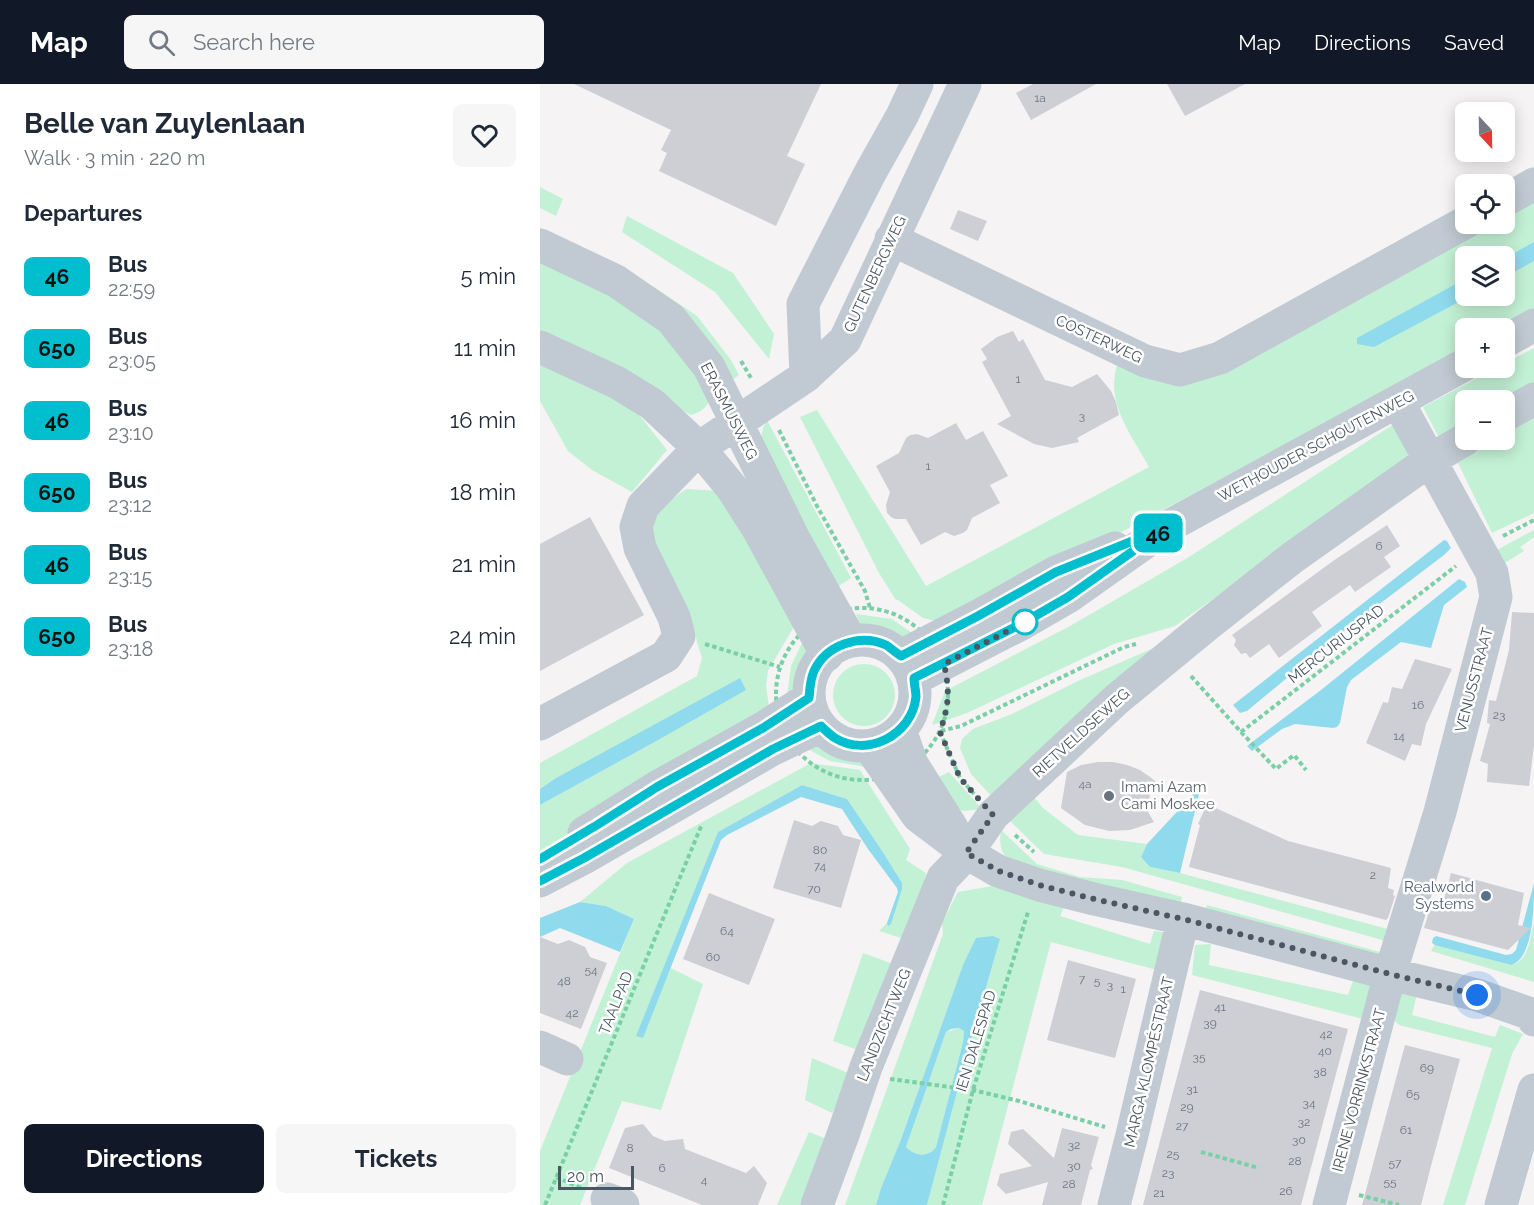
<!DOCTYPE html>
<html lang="en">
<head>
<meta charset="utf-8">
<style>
	:root { --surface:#fff; --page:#f6f6f7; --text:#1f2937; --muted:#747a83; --accent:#111827 }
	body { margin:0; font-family:Raleway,sans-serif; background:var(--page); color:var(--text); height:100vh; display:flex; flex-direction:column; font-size:22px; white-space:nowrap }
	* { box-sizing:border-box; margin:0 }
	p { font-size:20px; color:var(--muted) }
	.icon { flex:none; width:33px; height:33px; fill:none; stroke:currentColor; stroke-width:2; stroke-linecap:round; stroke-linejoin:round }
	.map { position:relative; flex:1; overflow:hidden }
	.panel { display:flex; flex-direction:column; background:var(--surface); width:540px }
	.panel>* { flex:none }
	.badge { padding:0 12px; border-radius:9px; font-size:21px; line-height:39px }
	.needle { width:39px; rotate:158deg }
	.buttons { position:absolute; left:915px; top:18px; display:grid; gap:12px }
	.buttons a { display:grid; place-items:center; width:60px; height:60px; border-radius:9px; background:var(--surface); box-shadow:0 3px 15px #0003; font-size:30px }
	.scale { position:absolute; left:18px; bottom:15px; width:76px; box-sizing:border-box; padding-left:6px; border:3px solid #4a5661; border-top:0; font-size:16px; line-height:21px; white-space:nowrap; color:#4a5661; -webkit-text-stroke:4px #fff; paint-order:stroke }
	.you { position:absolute; width:30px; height:30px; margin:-15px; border:4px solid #fff; border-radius:50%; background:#1a73e8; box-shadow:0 0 0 9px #1a73e833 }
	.map>.badge { position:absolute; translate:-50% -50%; box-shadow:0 0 0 3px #fff }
	h2 { padding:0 24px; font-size:22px; line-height:54px }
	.round { display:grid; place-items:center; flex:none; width:63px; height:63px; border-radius:9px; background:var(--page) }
	.headline { display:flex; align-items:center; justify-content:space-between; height:102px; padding:0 24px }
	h1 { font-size:28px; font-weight:700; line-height:45px }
	.primary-button { display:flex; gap:12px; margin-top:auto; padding:12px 24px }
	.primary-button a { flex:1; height:69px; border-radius:9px; background:var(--accent); color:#fff; font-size:24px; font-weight:700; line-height:69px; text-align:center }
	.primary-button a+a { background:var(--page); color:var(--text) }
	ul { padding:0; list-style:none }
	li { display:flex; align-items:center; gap:18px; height:72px; padding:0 24px }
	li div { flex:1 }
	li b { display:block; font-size:22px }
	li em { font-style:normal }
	li .badge { min-width:66px; font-weight:700; text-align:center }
	header { display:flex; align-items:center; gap:36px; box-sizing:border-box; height:84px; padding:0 30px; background:var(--accent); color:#fff }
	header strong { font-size:28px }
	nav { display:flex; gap:33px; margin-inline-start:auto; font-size:21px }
	.search { width:420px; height:54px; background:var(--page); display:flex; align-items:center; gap:15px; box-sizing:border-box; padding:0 21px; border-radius:9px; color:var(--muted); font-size:22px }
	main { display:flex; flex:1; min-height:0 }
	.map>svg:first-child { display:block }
	.green { fill:#c3f1d5; fill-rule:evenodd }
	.water { fill:#90daee; fill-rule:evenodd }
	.building { fill:#cdcfd5 }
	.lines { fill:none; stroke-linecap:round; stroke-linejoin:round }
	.path { stroke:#7ad0a6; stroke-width:4; stroke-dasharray:4.5 3; stroke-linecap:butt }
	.minor { stroke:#c1cad2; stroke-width:33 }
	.line-casing { stroke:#fff; stroke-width:14 }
	.line { stroke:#00becd; stroke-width:9 }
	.walk { stroke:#4a5661; stroke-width:6; stroke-dasharray:0 10.8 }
	.stop-dot { fill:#fff; stroke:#00becd; stroke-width:3 }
	.worship-dot { fill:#6b7280; stroke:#fff; stroke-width:2 }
	.service-dot { fill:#5c6f8a; stroke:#fff; stroke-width:2 }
	.labels { text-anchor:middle; stroke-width:5; stroke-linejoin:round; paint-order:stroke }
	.number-label { font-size:12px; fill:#6b747e }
	.street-label { font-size:15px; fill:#4a5661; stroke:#fff }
	.worship-label { font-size:15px; fill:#5b616d; stroke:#fff; text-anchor:start }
	.service-label { font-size:15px; fill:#4e5e75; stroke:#fff; text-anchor:end }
</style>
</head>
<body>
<header>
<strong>Map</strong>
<div class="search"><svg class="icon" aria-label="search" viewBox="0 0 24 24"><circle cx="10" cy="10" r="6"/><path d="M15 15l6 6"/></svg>Search here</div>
<nav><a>Map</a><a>Directions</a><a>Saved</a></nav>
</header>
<main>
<section class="panel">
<div class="headline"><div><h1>Belle van Zuylenlaan</h1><p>Walk · 3 min · 220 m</p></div><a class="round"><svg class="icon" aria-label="heart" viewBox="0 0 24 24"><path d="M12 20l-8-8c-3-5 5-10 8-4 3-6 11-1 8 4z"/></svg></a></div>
<h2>Departures</h2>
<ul>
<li><span class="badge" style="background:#00becd;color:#111">46</span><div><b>Bus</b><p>22:59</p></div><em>5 min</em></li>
<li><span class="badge" style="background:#00becd;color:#111">650</span><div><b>Bus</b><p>23:05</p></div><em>11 min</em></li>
<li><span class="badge" style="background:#00becd;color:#111">46</span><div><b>Bus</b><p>23:10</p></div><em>16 min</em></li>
<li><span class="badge" style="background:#00becd;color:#111">650</span><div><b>Bus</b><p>23:12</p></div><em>18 min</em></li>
<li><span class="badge" style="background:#00becd;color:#111">46</span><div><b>Bus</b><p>23:15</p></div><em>21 min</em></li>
<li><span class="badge" style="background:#00becd;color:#111">650</span><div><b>Bus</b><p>23:18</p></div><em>24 min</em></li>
</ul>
<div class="primary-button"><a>Directions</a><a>Tickets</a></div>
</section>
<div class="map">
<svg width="994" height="1121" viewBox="0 0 994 1121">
	<rect width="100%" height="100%" fill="#f5f3f3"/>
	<!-- green -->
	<path class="green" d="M0 103 23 115 16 132 0 124Z
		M994 115V230L964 244H926L925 266 765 350 409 540 383 534 358 516H356L339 489 260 333 277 326 386 502 609 383C594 355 569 324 575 290 576 284 578 277 580 271L694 278 950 140H964L965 131ZM926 172H964V212H926Z
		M87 132 193 189 234 250 229 275 175 208 82 148Z
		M52 171 114 203 157 232 191 276 199 291 189 298Z
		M0 173 117 237 171 311C168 323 163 327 151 331L0 252Z
		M994 264V302L964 316H926L925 341 900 356 883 323 956 284H964L965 279Z
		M0 277 89 318 127 366 92 408 52 386 28 367 0 317Z
		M994 333V429L952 449 918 379 957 356H964L965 351Z
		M227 336 311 494 294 505 221 355 223 344Z
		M854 340 874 371 635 542 574 560 427 629 392 641 405 607 530 542 649 473Z
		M146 405 179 407 256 539 228 587 226 601 229 624 89 708 22 757 0 769V721L111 660 87 657 16 694 0 705V679L157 592 162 574 157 558 155 547 136 509 121 486 110 439 121 423Z
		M994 446V453L980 463 984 467 963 480 953 468Z
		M316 530 352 535 376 552 369 559 320 540Z
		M263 557 271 572 256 601 257 616 246 620 251 582Z
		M616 563 456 717 431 690 420 664 422 655 433 645 472 630 540 596Z
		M293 611a31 31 0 1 1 62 0a31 31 0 1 1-62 0Z
		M278 659 300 673 327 676 333 684 290 677 268 665Z
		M271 679 320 686 370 765 366 776 386 789 384 800 361 854 339 847 347 839 349 841 362 805 307 715 262 701 178 748 128 890 131 884 163 900 121 1026 82 1017 40 1121H0V1067L94 835 66 822 40 818 87 779Z
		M409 688 442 725 423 727 409 720 393 696Z
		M493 712 503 724 538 751 607 760 601 773 610 783 640 789 855 847 853 859 582 783 504 770 469 736Z
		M461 746 497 780 540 793 582 796 642 813 640 824 472 779C460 770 459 759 461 746Z
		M453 802 525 821 520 832 610 860 614 847 631 849 617 886 511 858 442 1121H387L430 959 460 855 423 881 360 1058 341 1104 336 1121H305L403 850 402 839 418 808Z
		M667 821 840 868 838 879 663 832Z
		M994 838V898L891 867 895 860 971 881C989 877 990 854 994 838Z
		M671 860 669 881 808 911 813 897 835 902 823 935 652 891 655 861Z
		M323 869 353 880 323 968 293 957Z
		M856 906 877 910 872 931 955 953 960 941 983 950 972 970 925 1121H903L952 964 859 941 848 930Z
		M419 944 424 947 423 958 396 1063C388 1074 375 1072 366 1063L406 948Z
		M272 974 313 991 292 1029 265 1016Z
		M269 1048 289 1056 265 1121H237Z"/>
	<!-- water -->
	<path class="water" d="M994 158V177L965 193V174Z
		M925 195 926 212H930L834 263 817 260V254Z
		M904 456 907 457 911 464 904 471 800 550 707 627 700 629 693 621Z
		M919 495 925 498 927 503 904 521 891 564 861 558 811 596 807 603 800 639 797 643 793 644 755 640 742 645 712 667 707 662 781 606Z
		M200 594 206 606 111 660 0 721V705L16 694Z
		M262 701 307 715 342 767 362 799V805L351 840 348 842 347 839 358 808 357 804 328 765 302 725 261 713 187 751 181 756 103 954 96 952 178 748Z
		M661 702 640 789 610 783 601 773 607 760Z
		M994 799C994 821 994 874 971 881L895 861 892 859 893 854 896 852 966 871 972 870 976 866Z
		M40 818 66 822 94 835 80 868 20 844 0 853V834Z
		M453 852 460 855 430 959 387 1121H336L341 1104 360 1058 423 881 436 854ZM419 944 424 947 423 958 396 1063C388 1074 375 1072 366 1063L406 948 411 945Z"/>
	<!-- building -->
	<path class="building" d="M34 0H281L247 72 265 80 236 142 119 87 127 69 121 66 131 46Z
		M493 0H556L491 36 476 9Z
		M627 0H705L645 32Z
		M418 126 447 137 438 157 410 145Z
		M473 247 479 258 483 255 505 296 532 303 557 290 571 307 576 318 579 331 537 354 539 358 512 364 494 360 457 340 471 332 442 278 447 275 441 265 457 253Z
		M416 339 426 356 443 347 468 392 450 401 460 419 432 434 427 446 423 449 414 452 405 448 381 461 366 435H355L351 433 347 429 346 421 350 408 336 382 359 369 366 354 370 351 377 350 388 354Z
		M50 433 104 531 0 587V460Z
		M847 441 860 462 844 473 851 483 815 508 810 501 772 528 782 542 739 574 729 560 710 574 706 569 701 570 694 561 696 556 692 551 793 477Z
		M972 528 994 529V661L989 702 947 698 948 680 940 677 950 640 947 639 949 616 956 617 969 566Z
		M875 575 912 585 886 640 881 662 872 660 865 677 826 659 843 618 848 619 852 603 862 605Z
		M558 678H573L587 681 600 686 610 693 620 701 610 709 608 728 614 738 590 746 569 747 545 741 521 724 527 688 541 681Z
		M667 720 748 757 851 784 848 804 854 806 853 811 855 812 848 834 846 836 649 783 660 741 658 740Z
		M254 736 272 742 281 737 298 742 303 751 321 756 301 824 233 804Z
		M911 789 984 809 978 841 991 844 968 866 884 844 891 821 902 824Z
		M169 809 235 835 209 901 143 875Z
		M0 853 18 860 29 856 45 863 50 873 67 879 41 945 0 929Z
		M528 876 596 895 575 974 507 956Z
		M660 906 808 945 761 1121H603Z
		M865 961 920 975 891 1082 881 1121H822Z
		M103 1040 113 1052 125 1057 143 1055 145 1065 206 1089 214 1082 227 1099 218 1121H162L69 1084 85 1044Z
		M522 1044 559 1053 551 1081 553 1085 550 1086 541 1121H502L508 1098 466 1110 457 1101 460 1090 492 1082 468 1060 471 1048 483 1045 514 1074Z"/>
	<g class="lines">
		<!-- path -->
		<path class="path" d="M201 277 211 294
			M239 346 278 424 325 507 330 524
			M963 452 994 436
			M236 610a86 86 0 1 1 172 0a86 86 0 1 1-172 0Z
			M165 560 240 583
			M651 592 701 648 916 482
			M401 647 421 642 584 563 596 560
			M400 648 420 694 434 710
			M701 648 736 685 754 671 766 686
			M475 751 494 768
			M350 995 433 1006 479 1017 565 1043
			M661 1068 719 1084
			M16 1093 41 1104
			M819 1111 859 1121
			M5 1121 162 740
			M403 1121 433 1006 488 828"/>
		<!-- minor -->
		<path class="minor" d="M964 117 994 100
			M351 155 605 277 640 286 680 274 926 138
			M0 161 76 197 131 235 169 283 254 455 311 557
			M964 258 994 241
			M0 263 76 298 112 320 159 364 192 404 217 443 287 571
			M266 292 263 220 330 89 362 32 377 0
			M964 332 994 315
			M269 609a53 53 0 1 1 106 0a53 53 0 1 1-106 0Z
			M361 572 438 532 516 488 575 464
			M374 595 483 539 528 513 627 443 926 280
			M0 640 126 572 139 552 134 533 100 464 96 443 103 422 159 364 266 292 305 256 425 0
			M360 646 372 680 412 744
			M329 662 378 732 427 769 458 787 499 801 554 815 643 835 850 890 937 911 988 929 994 936
			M44 749 117 703 223 644 269 614
			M0 797 44 774 233 665 281 642
			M0 963 27 975
			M67 1115 83 1121
			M277 1121 304 1048 326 983 403 794 427 769 453 731 577 615 667 541 752 474 890 376 926 355
			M574 1121 592 1051 643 835
			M789 1121 850 890 900 728 956 513 952 489 858 318
			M961 1121 994 1006"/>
	</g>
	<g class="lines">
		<!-- line casing -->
		<g class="line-casing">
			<path id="line" d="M0 775 57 741 117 703 223 644 269 614C270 605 270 596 274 587 286 561 320 549 346 561 351 564 356 569 361 572L438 532 516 488 627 443 528 513 483 539 374 594C374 600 376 607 376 613 372 651 327 674 295 654 290 651 285 646 281 642L233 665 44 774 0 797"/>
		</g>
		<!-- line -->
		<use href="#line" class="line"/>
		<!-- walk -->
		<path class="walk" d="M485 538 404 580C410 608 409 620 400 648L420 694 453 731 426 769 459 787 499 801 554 815 643 835 850 890 937 911"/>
	</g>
	<!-- markers -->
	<circle class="stop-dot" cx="485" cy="538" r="12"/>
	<circle class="worship-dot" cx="569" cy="712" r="6"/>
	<circle class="service-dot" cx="946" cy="812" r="6"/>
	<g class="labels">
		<!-- number labels -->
		<g class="number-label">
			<text x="500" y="18">1a</text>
			<text x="478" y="299">1</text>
			<text x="542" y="336">3</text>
			<text x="388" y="386">1</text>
			<text x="839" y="466">6</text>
			<text x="878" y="625">16</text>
			<text x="959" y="635">23</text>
			<text x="859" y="656">14</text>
			<text x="545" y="704">4a</text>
			<text x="280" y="770">80</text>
			<text x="280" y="786">74</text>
			<text x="833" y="795">2</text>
			<text x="274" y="809">70</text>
			<text x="187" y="851">64</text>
			<text x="173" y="877">60</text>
			<text x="51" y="890">54</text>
			<text x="542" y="899">7</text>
			<text x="24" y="901">48</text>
			<text x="557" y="901">5</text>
			<text x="570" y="905">3</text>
			<text x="583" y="909">1</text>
			<text x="680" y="927">41</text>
			<text x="32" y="933">42</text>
			<text x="670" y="943">39</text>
			<text x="786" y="954">42</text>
			<text x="785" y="971">40</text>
			<text x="659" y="977">35</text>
			<text x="887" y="988">69</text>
			<text x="780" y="992">38</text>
			<text x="652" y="1009">31</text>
			<text x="873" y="1014">65</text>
			<text x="769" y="1023">34</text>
			<text x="647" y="1027">29</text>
			<text x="764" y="1042">32</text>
			<text x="642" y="1046">27</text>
			<text x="866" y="1050">61</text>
			<text x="759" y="1060">30</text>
			<text x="534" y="1065">32</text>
			<text x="90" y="1068">8</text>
			<text x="633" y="1074">25</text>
			<text x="755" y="1081">28</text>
			<text x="855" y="1083">57</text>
			<text x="534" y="1086">30</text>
			<text x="122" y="1088">6</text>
			<text x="628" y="1093">23</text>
			<text x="164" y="1100">4</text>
			<text x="850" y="1102">55</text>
			<text x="529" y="1104">28</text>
			<text x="746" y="1111">26</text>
			<text x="619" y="1113">21</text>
		</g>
		<!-- street labels -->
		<g class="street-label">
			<text transform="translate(335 190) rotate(-65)" y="5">GUTENBERGWEG</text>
			<text transform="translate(559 255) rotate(25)" y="5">COSTERWEG</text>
			<text transform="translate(189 327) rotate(63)" y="5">ERASMUSWEG</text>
			<text transform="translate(776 362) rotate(-28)" y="5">WETHOUDER SCHOUTENWEG</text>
			<text transform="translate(796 560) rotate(-38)" y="5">MERCURIUSPAD</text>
			<text transform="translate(934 596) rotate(-75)" y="5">VENUSSTRAAT</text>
			<text transform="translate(541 649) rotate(-42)" y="5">RIETVELDSEWEG</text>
			<text transform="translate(76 919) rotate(-68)" y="5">TAALPAD</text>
			<text transform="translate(344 941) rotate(-68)" y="5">LANDZICHTWEG</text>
			<text transform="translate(436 957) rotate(-73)" y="5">IEN DALESPAD</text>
			<text transform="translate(609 978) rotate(-77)" y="5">MARGA KLOMPÉSTRAAT</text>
			<text transform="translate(819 1006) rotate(-75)" y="5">IRENE VORRINKSTRAAT</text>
		</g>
		<!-- worship labels -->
		<g class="worship-label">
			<text x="581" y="708">Imami Azam<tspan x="581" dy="17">Cami Moskee</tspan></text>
		</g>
		<!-- service labels -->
		<g class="service-label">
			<text x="934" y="808">Realworld<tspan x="934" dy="17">Systems</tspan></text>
		</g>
	</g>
</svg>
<div class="buttons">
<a><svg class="needle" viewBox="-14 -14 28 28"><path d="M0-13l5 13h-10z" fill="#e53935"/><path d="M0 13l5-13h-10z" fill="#747a83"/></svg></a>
<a><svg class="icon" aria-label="locate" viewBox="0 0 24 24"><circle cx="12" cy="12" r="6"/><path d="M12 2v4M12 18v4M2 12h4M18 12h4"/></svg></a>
<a><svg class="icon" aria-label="layers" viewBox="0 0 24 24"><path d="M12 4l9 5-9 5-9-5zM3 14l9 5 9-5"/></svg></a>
<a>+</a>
<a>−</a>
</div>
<div class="scale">20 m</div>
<div class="you" style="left:937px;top:911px"></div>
<b class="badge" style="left:618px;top:449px;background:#00becd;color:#111">46</b>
</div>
</main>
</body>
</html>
